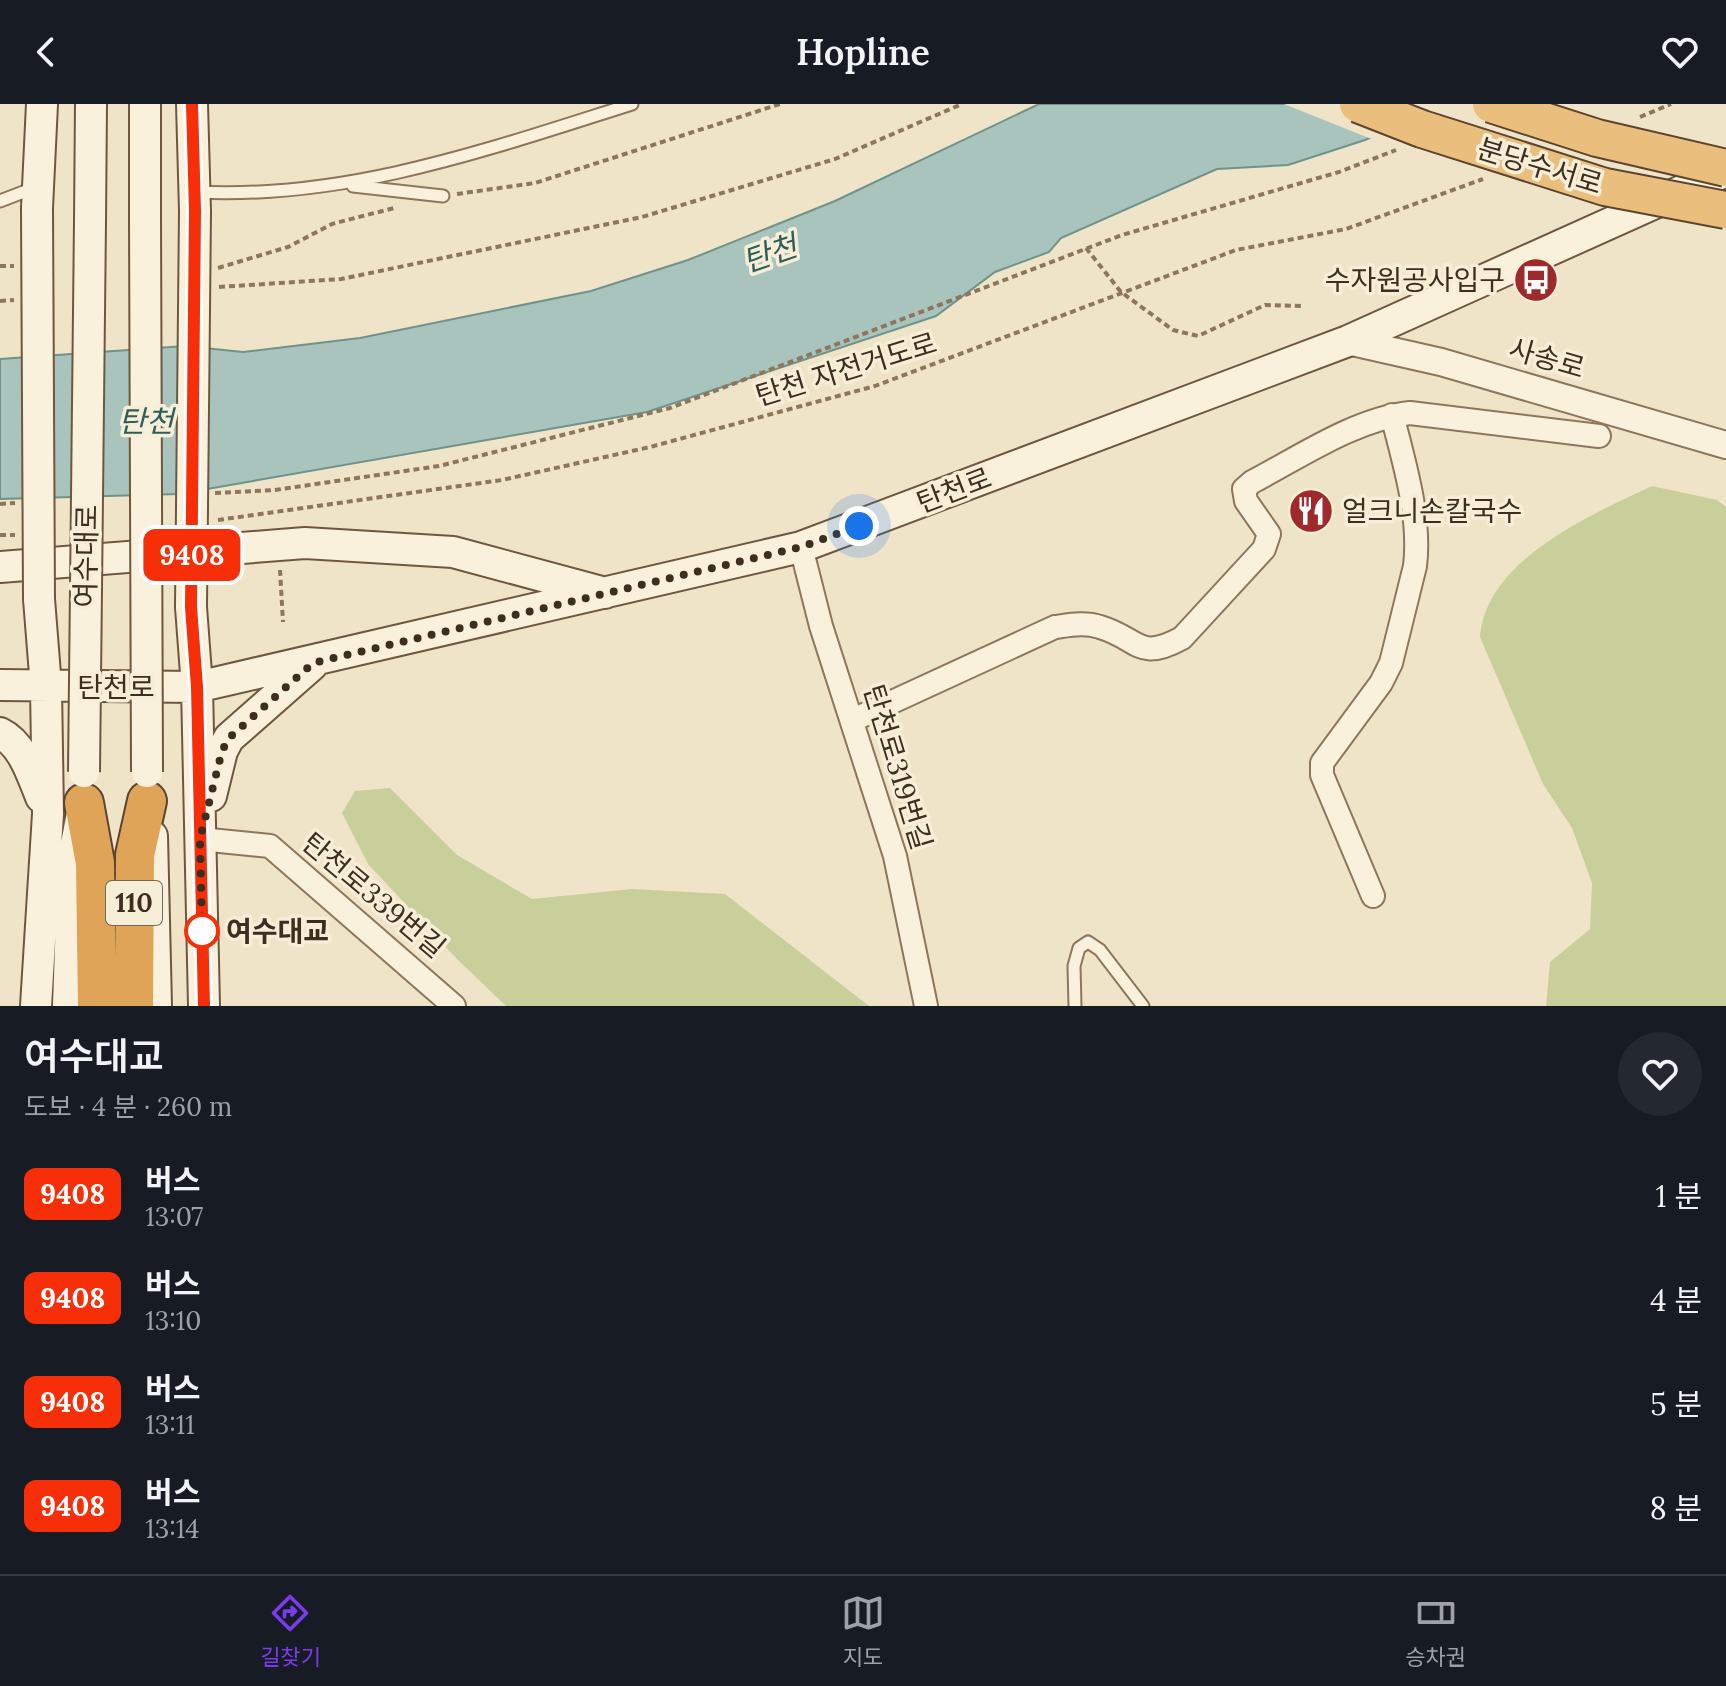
<!DOCTYPE html>
<html lang="ko">
<head>
<meta charset="utf-8">
<style>
	:root { --surface:#171b24; --page:#242831; --text:#f1f3f6; --muted:#9ea1a6; --line:#363941; --accent:#7c3aed }
	body { margin:0; font-family:Lora,"Noto Sans KR",serif; background:var(--page); color:var(--text); height:100vh; display:flex; flex-direction:column; font-size:30px; white-space:nowrap }
	* { box-sizing:border-box; margin:0 }
	p { font-size:26px; color:var(--muted) }
	.icon { flex:none; width:44px; height:44px; fill:none; stroke:currentColor; stroke-width:2; stroke-linecap:round; stroke-linejoin:round }
	.map { position:relative; height:902px; overflow:hidden }
	.side { display:flex; flex-direction:column; background:var(--surface); flex:1 }
	.side>* { flex:none }
	.badge { padding:0 16px; border-radius:12px; font-size:28px; line-height:52px }
	.you { position:absolute; width:40px; height:40px; margin:-20px; border:6px solid #fff; border-radius:50%; background:#1a73e8; box-shadow:0 0 0 12px #1a73e833 }
	.map>.badge { position:absolute; translate:-50% -50%; box-shadow:0 0 0 4px #fff }
	.round { display:grid; place-items:center; flex:none; width:84px; height:84px; border-radius:42px; background:var(--page) }
	.summary { display:flex; align-items:center; justify-content:space-between; height:136px; padding:0 24px }
	h1 { font-size:38px; font-weight:600; line-height:60px }
	ul { padding:0; list-style:none }
	li { display:flex; align-items:center; gap:24px; height:104px; padding:0 24px }
	li div { flex:1 }
	li b { display:block; font-size:30px }
	li em { font-style:normal }
	li .badge { min-width:88px; font-weight:700; text-align:center }
	header { display:flex; justify-content:space-between; align-items:center; height:104px; padding:0 24px; background:var(--surface); font-size:36px; font-weight:600 }
	.tabs { display:flex; justify-content:space-around; align-items:center; height:112px; border-top:2px solid var(--line); background:var(--surface); font-size:22px; color:var(--muted) }
	.tabs a { display:grid; justify-items:center; gap:4px }
	.tabs .current { color:var(--accent) }
	.map>svg:first-child { display:block }
	.green { fill:#c9cf9b }
	.water { fill:#a9c4bc; stroke:#6f938a; stroke-width:2 }
	.pier { fill:#f0e4c8 }
	.lines { fill:none; stroke-linecap:round; stroke-linejoin:round }
	.service-casing { stroke:#8d765c; stroke-width:15 }
	.minor-casing { stroke:#8d765c; stroke-width:26 }
	.tertiary-casing { stroke:#8d765c; stroke-width:30 }
	.secondary-casing { stroke:#6f573f; stroke-width:34 }
	.motorway-casing { stroke:#5b4430; stroke-width:42 }
	.path { stroke:#8d765c; stroke-width:4; stroke-dasharray:6 4; stroke-linecap:butt }
	.service { stroke:#faf1dc; stroke-width:11 }
	.minor { stroke:#faf1dc; stroke-width:22 }
	.tertiary { stroke:#faf1dc; stroke-width:26 }
	.secondary { stroke:#faf1dc; stroke-width:30 }
	.motorway { stroke:#e0a458; stroke-width:38 }
	.secondary-bridge-casing { stroke:#6f573f; stroke-width:34; stroke-linecap:butt }
	.trunk-bridge-casing { stroke:#5b4430; stroke-width:40; stroke-linecap:butt }
	.secondary-bridge { stroke:#faf1dc; stroke-width:30 }
	.trunk-bridge { stroke:#eabe7c; stroke-width:36 }
	.line-casing { stroke:#fff; stroke-width:18 }
	.line { stroke:#f72f08; stroke-width:12 }
	.walk { stroke:#3d2e20; stroke-width:8; stroke-dasharray:0 14.4 }
	.stop-dot { fill:#fff; stroke:#f72f08; stroke-width:4 }
	.labels { text-anchor:middle; stroke-width:7; stroke-linejoin:round; paint-order:stroke }
	.shield { fill:#f7eed8; stroke:#756857; stroke-width:2 }
	.shield-label { font-size:26px; font-weight:bold; fill:#3d2e20 }
	.street-label { font-size:28px; fill:#3d2e20; stroke:#f7eed8 }
	.poi-label { font-size:28px; fill:#3d2e20; stroke:#f7eed8; text-anchor:end }
	.stop-label { font-size:28px; font-weight:bold; fill:#3d2e20; stroke:#f7eed8; text-anchor:start }
	.water-label { font-size:30px; font-style:italic; fill:#2f5d5a; stroke:#f7eed8 }
</style>
</head>
<body>
<header><svg class="icon" aria-label="back" viewBox="0 0 24 24"><path d="M15 5l-7 7 7 7"/></svg>Hopline<svg class="icon" aria-label="heart" viewBox="0 0 24 24"><path d="M12 20l-8-8c-3-5 5-10 8-4 3-6 11-1 8 4z"/></svg></header>
<div class="map">
<svg width="1726" height="902" viewBox="0 0 1726 902">
	<rect width="100%" height="100%" fill="#f0e4c8"/>
	<!-- green -->
	<path class="green" d="M1652 382 1717 396 1726 403V902H1546L1550 858 1590 825 1592 779 1572 724 1543 680 1480 533C1486 456 1590 411 1652 382Z
		M390 684 457 751 532 795 632 785 725 790 869 902H506L457 855 368 760 342 709 355 687Z"/>
	<!-- water -->
	<path class="water" d="M1039 0H1451L1365 36 1288 61 1217 65 1061 134 1049 148 995 168 936 212 647 308 179 390 0 395V255L185 242 243 248 360 234 591 187 688 156 835 97Z"/>
	<!-- pier -->
	<path class="pier" d="M1284 0H1455L1374 36Z"/>
	<g class="lines">
		<!-- service casing -->
		<g class="service-casing">
			<path id="service" d="M353 82 443 92
				M195 88C347 96 489 45 632 0
				M0 97 34 84
				M1075 902 1074 862 1079 844 1088 838 1100 846 1143 902"/>
		</g>
		<!-- minor casing -->
		<g class="minor-casing">
			<path id="minor" d="M801 443 821 522 895 752 926 902
				M853 616 1055 523C1070 521 1085 518 1100 523 1140 535 1138 558 1182 534L1264 445 1269 430 1246 397 1244 385 1252 378C1300 353 1355 315 1410 309L1599 332
				M200 735 270 742 454 902
				M1373 792 1322 671V659L1381 579 1391 559 1415 462C1421 413 1404 358 1392 311"/>
		</g>
		<!-- tertiary casing -->
		<g class="tertiary-casing">
			<path id="tertiary" d="M1348 237 1441 258 1726 341"/>
		</g>
		<!-- secondary casing -->
		<g class="secondary-casing">
			<path id="secondary" d="M192 0 195 107
				M37 104 42 0
				M145 115V0
				M90 117 91 0
				M0 463 305 439 453 448 605 489
				M191 503 197 583 204 902
				M0 581 197 583 801 443 1348 237 1726 67
				M0 629C23 640 32 671 41 693
				M211 692 222 647 229 634 312 561
				M152 732 156 902
				M36 902 48 710 46 583 39 495
				M68 902 73 756 82 709"/>
		</g>
		<!-- motorway casing -->
		<g class="motorway-casing">
			<path id="motorway" d="M84 699 95 759 97 902
				M134 902 135 751 147 697"/>
		</g>
		<!-- path -->
		<path class="path" d="M1640 13 1671 0
			M457 90 535 79 780 0
			M1086 144 1121 188 1173 226 1198 232 1265 201 1301 202
			M0 162H14
			M218 164 288 143 332 120 394 104
			M219 183 341 175 642 113 835 55 962 0
			M0 197 14 196
			M215 389 275 386 439 362 670 304 1122 131 1339 68 1396 46
			M0 400 15 399
			M218 416 502 376 650 343 875 282 1236 146 1346 125 1483 75
			M0 431H15
			M280 466 283 518"/>
		<!-- service -->
		<use href="#service" class="service"/>
		<!-- minor -->
		<use href="#minor" class="minor"/>
		<!-- tertiary -->
		<use href="#tertiary" class="tertiary"/>
		<!-- secondary -->
		<use href="#secondary" class="secondary"/>
		<!-- motorway -->
		<use href="#motorway" class="motorway"/>
		<!-- secondary-bridge casing -->
		<g class="secondary-bridge-casing">
			<path id="secondary-bridge" d="M37 104 39 495
				M145 115 147 668
				M191 503 195 107
				M84 668 90 117"/>
		</g>
		<!-- trunk-bridge casing -->
		<g class="trunk-bridge-casing">
			<path id="trunk-bridge" d="M1358 0 1422 25 1605 83 1726 106
				M1491 0 1597 34 1726 64"/>
		</g>
		<!-- secondary-bridge -->
		<use href="#secondary-bridge" class="secondary-bridge"/>
		<!-- trunk-bridge -->
		<use href="#trunk-bridge" class="trunk-bridge"/>
	</g>
	<g class="lines">
		<!-- line casing -->
		<g class="line-casing">
			<path id="line" d="M192 0 195 107 191 503 197 583 204 902"/>
		</g>
		<!-- line -->
		<use href="#line" class="line"/>
		<!-- walk -->
		<path class="walk" d="M202 827 200 735 222 647 229 634 313 559 801 443 859 422"/>
	</g>
	<!-- icons -->
	<defs>
		<g id="bus-disc" transform="scale(2.3)"><circle r="9.5" fill="#9e2a2b" stroke="#f7eed8"/><path d="M-5-6H5V4H4V6H2V4H-2V6H-4V4H-5ZM-3.5-4V0h7V-4ZM-3.5 1.2v1.5H-2V1.2ZM2 1.2v1.5H3.5V1.2Z" fill="#fff"/></g>
		<g id="restaurant-disc" transform="scale(2.3)"><circle r="9.5" fill="#9e2a2b" stroke="#f7eed8"/><path d="M-5-6h1v4h1v-4h1v4h1v-4h1v5L-1.5 .5V6h-2V.5L-5-1ZM5-6V6H3V1.5H1.5Q1.5-4 5-6Z" fill="#fff"/></g>
	</defs>
	<g fill-rule="evenodd">
		<use href="#bus-disc" x="1536" y="176"/>
		<use href="#restaurant-disc" x="1311" y="407"/>
	</g>
	<!-- markers -->
	<circle class="stop-dot" cx="202" cy="827" r="16"/>
	<g class="labels">
		<!-- shield labels -->
		<rect class="shield" x="106" y="777" width="56" height="44" rx="6"/>
		<g class="shield-label">
			<text x="134" y="808">110</text>
		</g>
		<!-- street labels -->
		<g class="street-label">
			<text transform="translate(1540 62) rotate(17)" y="10">분당수서로</text>
			<text transform="translate(1547 254) rotate(16)" y="10">사송로</text>
			<text transform="translate(846 265) rotate(-17)" y="10">탄천 자전거도로</text>
			<text transform="translate(954 386) rotate(-21)" y="10">탄천로</text>
			<text transform="translate(86 452) rotate(-89)" y="10">여수대로</text>
			<text x="116" y="593">탄천로</text>
			<text transform="translate(898 663) rotate(73)" y="10">탄천로319번길</text>
			<text transform="translate(374 791) rotate(40)" y="10">탄천로339번길</text>
		</g>
		<!-- poi labels -->
		<g class="poi-label">
			<text x="1505" y="186">수자원공사입구</text>
			<text x="1342" y="417" text-anchor="start">얼크니손칼국수</text>
		</g>
		<!-- stop labels -->
		<g class="stop-label">
			<text x="226" y="837">여수대교</text>
		</g>
		<!-- water labels -->
		<g class="water-label">
			<text transform="translate(770 150) rotate(-19)" y="10">탄천</text>
			<text x="146" y="328">탄천</text>
		</g>
	</g>
</svg>
<div class="you" style="left:859px;top:422px"></div>
<b class="badge" style="left:192px;top:451px;background:#f72f08;color:#fff">9408</b>
</div>
<section class="side">
<div class="summary"><div><h1>여수대교</h1><p>도보 · 4 분 · 260 m</p></div><a class="round"><svg class="icon" aria-label="heart" viewBox="0 0 24 24"><path d="M12 20l-8-8c-3-5 5-10 8-4 3-6 11-1 8 4z"/></svg></a></div>
<ul>
<li><span class="badge" style="background:#f72f08;color:#fff">9408</span><div><b>버스</b><p>13:07</p></div><em>1 분</em></li>
<li><span class="badge" style="background:#f72f08;color:#fff">9408</span><div><b>버스</b><p>13:10</p></div><em>4 분</em></li>
<li><span class="badge" style="background:#f72f08;color:#fff">9408</span><div><b>버스</b><p>13:11</p></div><em>5 분</em></li>
<li><span class="badge" style="background:#f72f08;color:#fff">9408</span><div><b>버스</b><p>13:14</p></div><em>8 분</em></li>
</ul>
</section>
<nav class="tabs">
<a class="current"><svg class="icon" aria-label="directions" viewBox="0 0 24 24"><path d="M12 3l9 9-9 9-9-9zM9 14v-3h6M13 9l2 2-2 2"/></svg>길찾기</a>
<a><svg class="icon" aria-label="map" viewBox="0 0 24 24"><path d="M3 6l6-2 6 2 6-2v14l-6 2-6-2-6 2zM9 4v14M15 6v14"/></svg>지도</a>
<a><svg class="icon" aria-label="tickets" viewBox="0 0 24 24"><path d="M3 7h18v10H3zM15 7v10"/></svg>승차권</a>
</nav>
</body>
</html>
